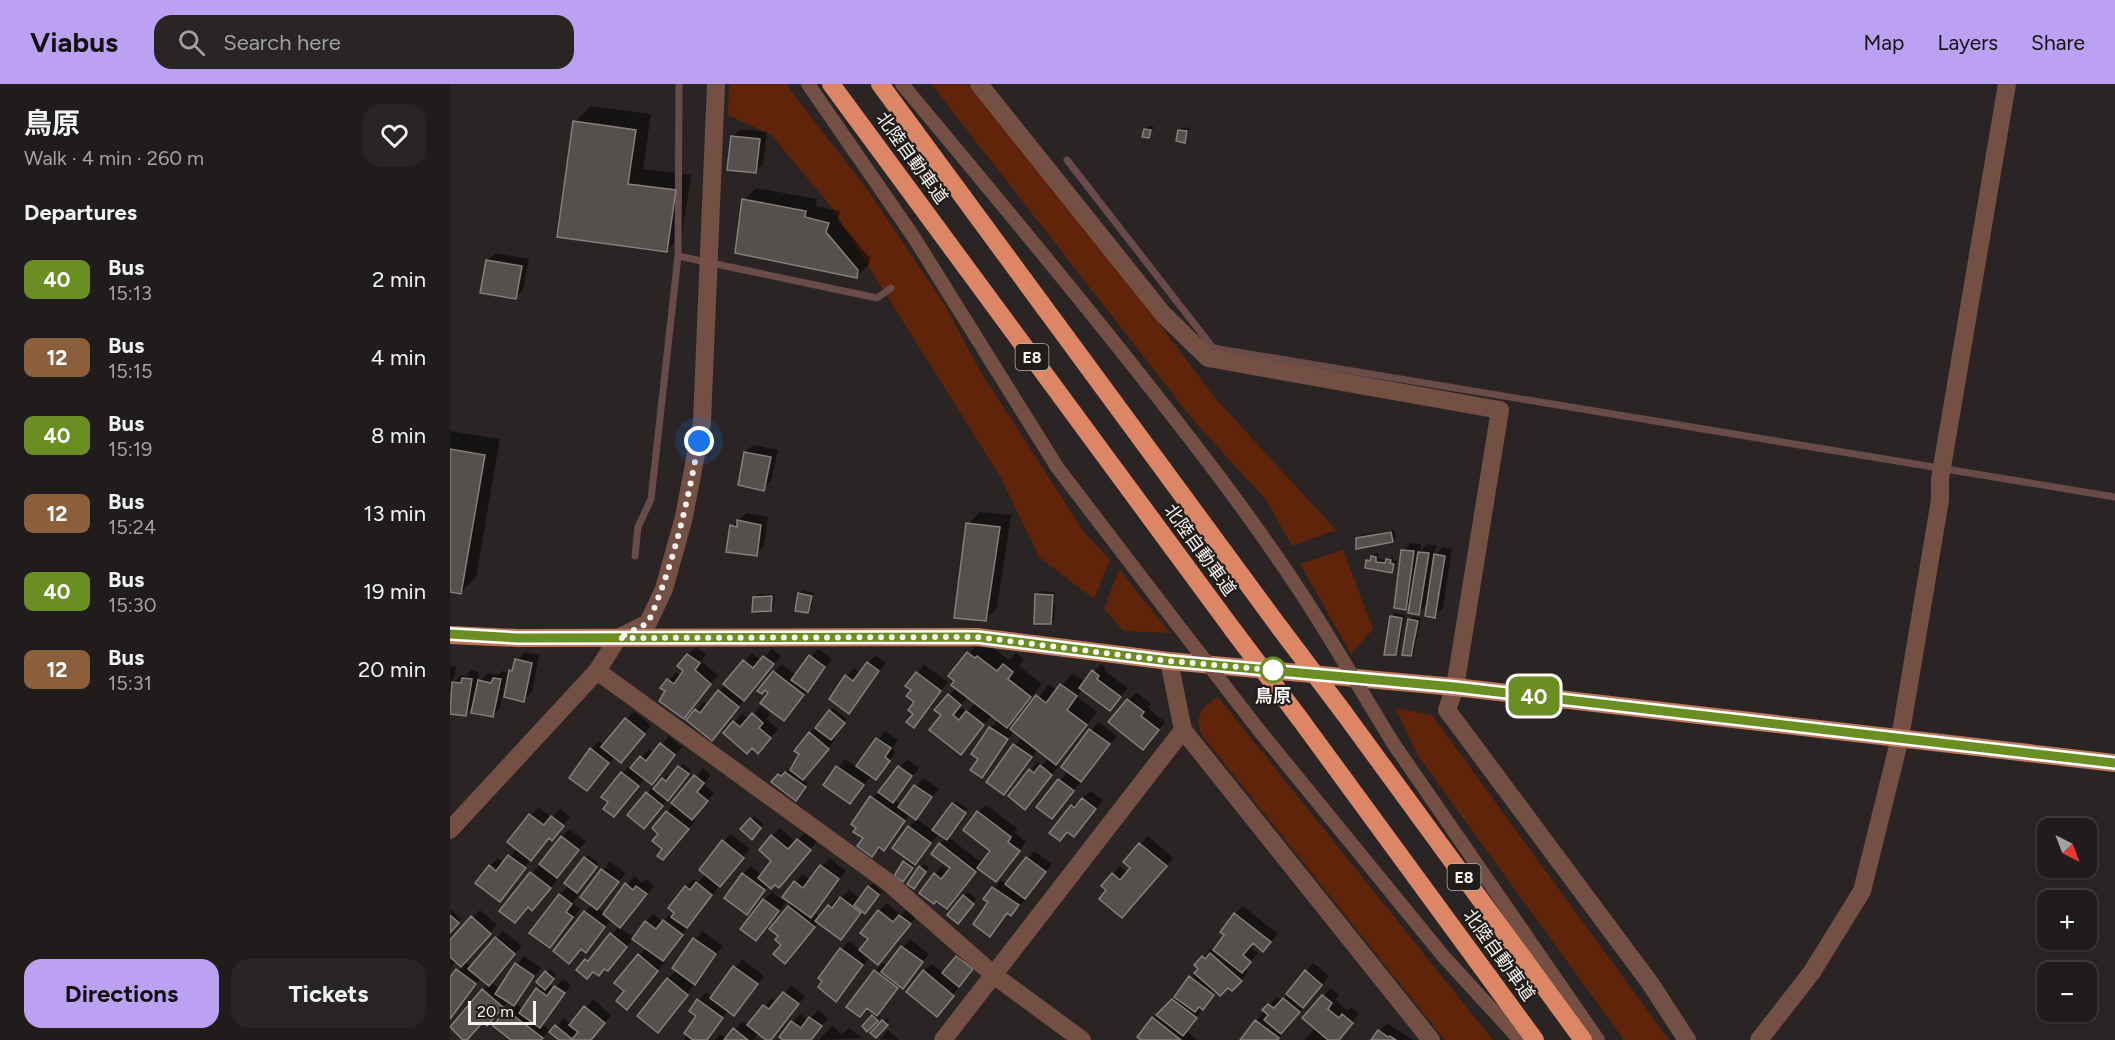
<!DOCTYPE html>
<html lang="en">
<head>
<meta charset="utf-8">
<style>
	:root { --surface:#201c1b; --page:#282524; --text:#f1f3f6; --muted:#a2a1a3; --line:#3d3a3a; --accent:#bca0f2 }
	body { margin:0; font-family:Figtree,"Noto Sans JP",sans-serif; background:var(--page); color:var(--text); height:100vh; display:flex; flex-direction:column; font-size:22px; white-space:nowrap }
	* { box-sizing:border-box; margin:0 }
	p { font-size:20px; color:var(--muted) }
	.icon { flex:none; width:33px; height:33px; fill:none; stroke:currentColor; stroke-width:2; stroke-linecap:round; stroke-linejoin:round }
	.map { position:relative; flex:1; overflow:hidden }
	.panel { display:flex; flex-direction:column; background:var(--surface); width:450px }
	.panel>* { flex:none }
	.badge { padding:0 12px; border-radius:9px; font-size:21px; line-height:39px }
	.needle { width:39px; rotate:138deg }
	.controls { position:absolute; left:1587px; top:734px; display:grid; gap:12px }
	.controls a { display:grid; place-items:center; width:60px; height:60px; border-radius:12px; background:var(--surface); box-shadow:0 2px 4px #0004,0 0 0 2px var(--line); font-size:30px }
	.scale { position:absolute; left:18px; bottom:15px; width:68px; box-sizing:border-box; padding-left:6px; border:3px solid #f6f3f2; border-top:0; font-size:16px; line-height:21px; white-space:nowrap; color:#f6f3f2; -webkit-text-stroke:4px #201c1a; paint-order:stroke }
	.you { position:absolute; width:30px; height:30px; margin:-15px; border:4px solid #fff; border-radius:50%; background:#1a73e8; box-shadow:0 0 0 9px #1a73e833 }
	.map>.badge { position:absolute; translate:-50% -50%; box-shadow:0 0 0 3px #fff }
	h2 { padding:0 24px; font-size:22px; line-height:54px }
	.round { display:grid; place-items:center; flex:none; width:63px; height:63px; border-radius:18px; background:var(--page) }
	.head { display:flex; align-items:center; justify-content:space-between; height:102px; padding:0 24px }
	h1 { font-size:28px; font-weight:700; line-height:45px }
	.action { display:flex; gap:12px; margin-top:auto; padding:12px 24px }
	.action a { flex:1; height:69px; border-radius:18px; background:var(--accent); color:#111; font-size:24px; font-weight:700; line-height:69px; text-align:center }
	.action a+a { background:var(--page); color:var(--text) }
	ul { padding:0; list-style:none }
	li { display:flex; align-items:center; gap:18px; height:78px; padding:0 24px }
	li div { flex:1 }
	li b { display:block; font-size:22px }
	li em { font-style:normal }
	li .badge { min-width:66px; font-weight:700; text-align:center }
	header { display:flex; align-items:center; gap:36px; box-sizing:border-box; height:84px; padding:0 30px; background:var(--accent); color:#111 }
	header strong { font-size:28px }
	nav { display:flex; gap:33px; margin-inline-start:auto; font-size:21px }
	.search { width:420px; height:54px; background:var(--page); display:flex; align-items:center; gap:15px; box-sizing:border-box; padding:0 21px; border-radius:18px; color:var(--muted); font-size:22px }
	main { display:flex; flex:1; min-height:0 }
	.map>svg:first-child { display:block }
	.green { fill:#5f240a }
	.shadow { fill:#0007; fill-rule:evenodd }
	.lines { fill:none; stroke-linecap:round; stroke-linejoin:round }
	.stream { stroke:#694c49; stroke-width:7 }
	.building { fill:#54504e; stroke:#847f7d; stroke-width:1.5 }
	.service { stroke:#735043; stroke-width:14 }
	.minor { stroke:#735043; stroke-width:18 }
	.tertiary { stroke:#735043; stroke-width:18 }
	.primary { stroke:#bf775c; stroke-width:18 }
	.motorway { stroke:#dd8665; stroke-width:18 }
	.service-bridge { stroke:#735043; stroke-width:14 }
	.motorway-bridge { stroke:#dd8665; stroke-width:18 }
	.line-casing { stroke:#fff; stroke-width:14 }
	.line { stroke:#6b8e23; stroke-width:9 }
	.walk { stroke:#f6f3f2; stroke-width:6; stroke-dasharray:0 10.8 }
	.stop-dot { fill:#fff; stroke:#6b8e23; stroke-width:3 }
	.labels { text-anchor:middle; stroke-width:4.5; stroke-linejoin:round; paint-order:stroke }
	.shield { fill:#201c1a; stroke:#b6b2b1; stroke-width:1.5 }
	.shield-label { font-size:16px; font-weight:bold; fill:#f6f3f2 }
	.street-label { font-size:18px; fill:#f6f3f2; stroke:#201c1a }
	.stop-label { font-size:18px; font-weight:bold; fill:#f6f3f2; stroke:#201c1a }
</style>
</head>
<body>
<header>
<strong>Viabus</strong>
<div class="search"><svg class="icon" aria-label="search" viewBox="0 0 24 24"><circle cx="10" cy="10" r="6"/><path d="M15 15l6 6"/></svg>Search here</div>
<nav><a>Map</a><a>Layers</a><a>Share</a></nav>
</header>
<main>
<section class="panel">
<div class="head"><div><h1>鳥原</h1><p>Walk · 4 min · 260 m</p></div><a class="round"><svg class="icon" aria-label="heart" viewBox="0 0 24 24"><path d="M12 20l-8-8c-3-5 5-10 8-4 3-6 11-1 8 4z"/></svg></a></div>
<h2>Departures</h2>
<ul>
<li><span class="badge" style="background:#6b8e23;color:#fff">40</span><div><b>Bus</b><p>15:13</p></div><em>2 min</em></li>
<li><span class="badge" style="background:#8b5e3c;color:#fff">12</span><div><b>Bus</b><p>15:15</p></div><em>4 min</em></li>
<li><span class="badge" style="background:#6b8e23;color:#fff">40</span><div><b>Bus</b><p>15:19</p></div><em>8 min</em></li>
<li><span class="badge" style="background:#8b5e3c;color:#fff">12</span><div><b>Bus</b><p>15:24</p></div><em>13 min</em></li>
<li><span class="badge" style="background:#6b8e23;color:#fff">40</span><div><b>Bus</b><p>15:30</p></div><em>19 min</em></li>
<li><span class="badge" style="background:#8b5e3c;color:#fff">12</span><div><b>Bus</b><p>15:31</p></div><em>20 min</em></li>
</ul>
<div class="action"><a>Directions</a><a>Tickets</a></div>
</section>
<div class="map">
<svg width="1665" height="956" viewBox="0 0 1665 956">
	<rect width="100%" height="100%" fill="#2a2524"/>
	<!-- green -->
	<path class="green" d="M279 0H336L419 108 495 221 529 285 634 448 660 476 644 515 589 473 551 394 380 121 321 51 278 31Z
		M481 0H518L689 213 765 314 886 446 842 462 816 416 743 336Z
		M893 466 923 545 901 570 850 480Z
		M669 485 720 549 673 547 654 525Z
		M768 613 1043 956H995L751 650C745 630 751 624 768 613Z
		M945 624 982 631 1219 956H1174L968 672Z"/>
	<!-- shadow -->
	<path class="shadow" d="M140 22 201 30 193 85 241 91 232 151 216 167 125 38Z
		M699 42 704 43 699 52 695 45Z
		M733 43 740 44 735 57 730 46Z
		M291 45 317 48 313 80 306 87 283 52Z
		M306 104 367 115 366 122 390 127 388 136 420 174 419 180 407 192 294 116Z
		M45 169 79 175 73 206 65 213 37 177Z
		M0 347 50 355 26 493 10 509 0 507Z
		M303 361 328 366 321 397 313 405 295 369Z
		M530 428 561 431 547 524 535 536 518 440Z
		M297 429 318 433 314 462 306 470 282 442Z
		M944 446 946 453 942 457 907 455 911 451Z
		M961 459 971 460 970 468 977 460 986 462 985 471 993 463 1002 465 993 524 985 532 978 519 968 529 962 518 955 524 953 467Z
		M926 469 929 470 928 475 937 476 943 473V476L947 477 945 484 942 488 917 477Z
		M353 506 364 509 361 524 358 527 349 510Z
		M590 507 605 508 604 535 600 539 587 511Z
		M308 510H325L324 522 320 526 305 513Z
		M945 529 955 531 949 566 945 570 942 533Z
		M963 532 971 534 964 567 961 571 959 536Z
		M530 557 540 561 559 576 566 569 574 576 569 582 592 600 557 642 562 645 599 600 607 607 623 589 635 598 651 580 656 584 654 586 678 604 660 625 633 605 627 613 647 628 605 680 609 682 575 724 580 686 588 678 592 681 599 674 588 665 554 709 538 697 572 653 564 647 532 692 540 644 549 636 542 631 518 661 493 631 499 611 507 603 506 597 500 592ZM518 612 526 618 517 628 510 622Z
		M246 563 256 571 251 577 268 591 234 633 213 604 226 588 232 592 238 571Z
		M322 565 331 572 269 647 238 636 254 618 258 621 302 569 311 577Z
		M368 565 382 575 334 635 324 588 332 580 346 591Z
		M74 568 89 571 82 608 74 616 54 604 50 624 42 632 24 621 15 631 0 629V582L6 583 3 599 11 591 16 592 21 586 29 588 27 600 38 589 48 591 52 587 60 588Z
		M425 571 436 579 399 628 397 592 404 584 411 589Z
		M474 581 498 598 471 634 465 630 466 618 463 606 467 589Z
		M686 608 701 620 698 624 715 638 701 656 660 638Z
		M311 622 320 630 316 635 328 645 316 660 302 662 275 649 292 630 299 636Z
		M383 624 397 635 382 654 385 656 352 695 358 699 349 711 329 691 332 687 335 690 339 685 342 687 360 649Z
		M184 627 201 642 171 677 165 672 137 705 121 693 141 665 149 657 154 661Z
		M648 638 667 652 609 725 588 723 618 687 613 683Z
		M435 647 448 656 442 665 446 668 433 686 422 691 400 718 375 701 395 675 407 683Z
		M219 652 232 663 202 699 195 694 171 724 153 712 180 681 183 683 199 665 204 669Z
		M457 675 469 684 444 716 452 721 473 694 489 705 466 734 460 730 442 757 422 771 415 754 403 740 422 713 431 707Z
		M233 680 241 686 201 735 179 730 205 701 207 703 217 691 220 694Z
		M253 684 261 691 253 700 264 709 242 734 245 737 221 767 204 744Z
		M641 707 653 716 631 744 618 747 610 755 622 722Z
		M506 717 518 725 498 753 532 779 542 766 528 728 536 721 568 745 565 749 576 758 553 788 529 784 497 823 485 790 492 782 499 788 502 784 490 760 496 754 489 749 456 793 455 778 459 774V743L467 735 483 747Z
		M88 723 102 734 110 725 120 733 81 775 50 816 40 782 48 774 54 779 67 764 59 757Z
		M304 732 314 740 302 754 292 745Z
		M330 744 346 758 356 748 367 757 337 794 319 802 297 829 293 790 301 782 312 791 324 777 322 752Z
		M119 745 136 757 105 794 107 796 90 817 79 822 65 837 52 826Z
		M281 750 300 765 237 841 239 842 212 876 215 878 184 916 176 907 189 871 197 863 196 838 203 830 213 838 221 829 224 831 236 803 244 795 248 798 256 790 274 757Z
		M698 752 723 774 679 824 658 806 663 790 670 782 678 789 682 784 675 778Z
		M584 767 602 780 569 823 561 830 558 828 540 851V818L535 815 551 796 557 800Z
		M138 771 149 779 125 809 128 811 123 819 130 825 100 862 110 811 119 801Z
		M379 774 396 787 364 829 370 833 387 814 389 816 399 806 411 815 422 800 432 807 391 854 369 837 343 870 333 860 345 798 353 790 361 796Z
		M160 778 176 789 147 824 155 830 184 792 192 799 195 795 204 802 169 843 184 854 158 885 155 883 148 890 136 876 146 870 170 841 162 835 143 859 135 828 142 821 132 813Z
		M473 780 479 783 467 800 470 783Z
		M322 808 336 819 306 855 314 816Z
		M518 808 526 815 511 835 499 831Z
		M437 819 451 831 458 824 468 831 428 879 420 873 386 916 370 893 399 857 411 866 420 855 429 827Z
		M793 822 828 850 813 866 804 858 800 863 808 869 794 884 798 888 789 898 767 907 753 924 737 947 747 956H693L703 934 726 913 750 884 746 881 761 865 763 867 776 851 785 830Z
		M1 826 11 835 0 847V827Z
		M30 826 47 841 14 878 22 883 53 847 72 862 41 898 49 905 74 872 91 884 65 919 73 925 92 901 88 898 100 885 106 891 99 900 105 904 113 895 121 901 92 940 102 948 114 934 121 940 143 915 161 931 141 956H112L99 946 91 956H64L46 942 64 920 58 917 45 932 33 937 16 956 1 944 39 900 31 894 0 934V902L12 882 6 877 0 885V858Z
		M252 847 273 862 215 939 218 895 227 886 224 884Z
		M460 855 479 870 461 895 453 903 451 901 427 929 430 933 417 946 414 942 426 929 425 887 433 879 437 883Z
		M511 869 526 881 487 931 474 887 482 880 494 889Z
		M292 875 314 892 292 922 284 930 279 926 257 956H234L248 932 241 926 256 908 263 913Z
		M863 879 879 892 828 956H792L819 921 827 913 832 917Z
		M341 901 355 912 320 956 309 949 303 956H265L270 950 277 955 292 938 298 942 322 914 327 918Z
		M881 904 889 911 885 916 898 927 901 923 909 930 887 956H854L866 943 854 934Z
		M368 926 378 934 361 956H336L331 952 350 930 359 936Z
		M437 934 440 937 426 952 422 949Z
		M937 939 963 956H922Z
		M382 942 392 950 399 944 412 954 369 956Z
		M438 946 448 955V956L430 955Z"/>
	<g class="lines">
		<!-- stream -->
		<path class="stream" d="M617 76 763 264 1665 413
			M228 172 427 214 441 204
			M185 472 188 443 201 415 228 172 229 0"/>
	</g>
	<!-- building -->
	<path class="building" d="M123 37 186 46 178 100 226 106 217 168 107 153Z
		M694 45 701 46 699 54 692 53Z
		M728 46 737 47 735 59 726 57Z
		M281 52 310 55 306 89 277 86Z
		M292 115 356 127 355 133 379 139 376 148 408 186 407 194 285 169Z
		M36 176 72 182 66 215 30 209Z
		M0 365 35 371 11 510 0 508Z
		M294 368 321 373 314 407 288 401Z
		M287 436 311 441 307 472 276 468 280 441 287 443Z
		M516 439 550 443 536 537 504 534Z
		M941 448 943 458 906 465V454Z
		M951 466 964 467 956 526 944 524Z
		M968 468 979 469 969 531 958 529Z
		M984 470 995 472 985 534 975 532Z
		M921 472 926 473V478L935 479 936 475 941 476 940 479 944 480 942 489 915 484 916 476 920 477Z
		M348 509 362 512 358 529 345 527Z
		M585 510 603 511 601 540H584Z
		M322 512 321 527 302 528 303 513Z
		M940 532 952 534 946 571H934Z
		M958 535 968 537 961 572 952 571Z
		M517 568 525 574 527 572 547 587 553 580 563 588 558 595 581 613 557 644 501 601 504 597 498 592Z
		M237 570 250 579 245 586 261 600 234 635 209 617 215 607 210 604 217 595 224 600 233 587 227 582Z
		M359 571 375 583 358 608 341 596Z
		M313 572 324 580 294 617 273 600 293 576 303 584Z
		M65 575 82 579 74 618 54 613 59 586 62 587Z
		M417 578 429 587 399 630 379 615 395 591 403 597Z
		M642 586 649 592 647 595 671 613 660 627 629 604Z
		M323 587 354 611 334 637 310 619 318 609 315 606 312 610 307 607Z
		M466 588 491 607 464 644 456 638 463 630 458 626 464 618 456 612 461 606 455 602Z
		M12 594 22 595 16 632 0 630 2 598 11 599Z
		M43 594 51 595 43 633 21 629 28 596 41 599Z
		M610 600 627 612 617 626 637 641 606 681 560 645 586 611 596 619Z
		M268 606 289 623 262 657 236 636 245 625 250 629Z
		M498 610 511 621 503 631 509 636 516 627 534 641 511 671 479 646 491 631 484 626Z
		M677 615 694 628 691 632 709 646 693 666 658 638Z
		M379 626 395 639 381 656 365 644Z
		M302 629 313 639 309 644 321 654 308 670 302 664 297 670 273 649 283 637 290 643Z
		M175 634 195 650 171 679 151 663Z
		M539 643 558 655 532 694 520 686 528 675 521 670Z
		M639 645 660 660 631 698 611 683Z
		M359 648 379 665 353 696 340 686 349 670 344 667Z
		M426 654 441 664 435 673 440 677 426 696 406 682Z
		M210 659 225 671 202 701 180 684 190 672 196 677Z
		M563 660 582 673 554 711 536 698Z
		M140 664 159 679 137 707 119 694Z
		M590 681 602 691 575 726 558 712 579 685 584 689Z
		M228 682 239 690 218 717 203 705 212 694 216 697Z
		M386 682 414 701 400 720 373 701Z
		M448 682 462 692 443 719 428 708Z
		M171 688 189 702 164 733 153 725 158 718 151 713Z
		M335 688 356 703 346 717 321 698 328 690 331 692Z
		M244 691 254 699 247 708 258 717 242 736 221 719Z
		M608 695 624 707 602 735 586 723Z
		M464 701 482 713 466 736 448 723Z
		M196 708 213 722 194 745 177 731Z
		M420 712 455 737 434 767 429 763 422 773 407 762 413 754 403 748 406 744 401 740Z
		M632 714 646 725 624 753 617 748 610 757 599 749 621 721 624 724Z
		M502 719 516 729 497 756 482 746Z
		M216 727 239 745 213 776 207 772 212 765 202 757 208 750 202 744Z
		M527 727 561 753 558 758 570 767 546 798 527 784 540 767 513 746Z
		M79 730 94 741 101 732 114 742 102 757 99 754 81 777 57 758Z
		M300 734 311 744 302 756 290 745Z
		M458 742 481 759 465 781 442 764Z
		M321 751 338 765 347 755 361 766 329 804 325 801 321 805 308 794 321 777 309 766Z
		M111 752 129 766 107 794 89 780Z
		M272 756 294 774 270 803 249 786Z
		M489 759 526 788 497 825 486 817 484 820 469 809 484 789 491 795 500 784 481 770Z
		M689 759 717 782 672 834 649 815 656 806 651 802 662 789 670 796 680 784 673 778Z
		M58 771 76 784 50 818 25 799 39 781 46 787Z
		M134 773 147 783 127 809 114 799Z
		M576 773 596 788 575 815 555 800Z
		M453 777 463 784 453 798 444 792Z
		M370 781 389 795 361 834 332 813 344 797 353 804Z
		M469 782 476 788 464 805 457 800Z
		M151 785 169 798 147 826 130 813Z
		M80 788 101 804 82 827 78 823 65 839 49 827Z
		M292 789 315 806 297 831 274 814Z
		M246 798 262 811 237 844 221 833 224 829 218 824 235 802 240 806Z
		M175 799 183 806 186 802 197 810 170 844 153 830Z
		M418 802 429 811 415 830 404 821Z
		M542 803 569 821 561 832 557 829 540 853 523 840 538 818 533 815Z
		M109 810 122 820 116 828 123 833 100 864 79 849Z
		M513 811 524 820 508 840 497 831Z
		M390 813 411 829 391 856 365 837 378 821 382 824Z
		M313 815 329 827 306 857 290 845Z
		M338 822 365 843 335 880 323 870 331 861 325 856 328 852 319 845Z
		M428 826 443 838 449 831 461 840 428 881 409 866 418 855 410 849Z
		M134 827 155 843 136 869 131 865 119 880 103 867Z
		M784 829 821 858 813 868 803 859 793 871 801 878 792 889 763 866 774 851 770 848Z
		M0 831 9 839 0 849Z
		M21 832 41 850 11 883 0 873V856Z
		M213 836 233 851 213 877 182 855 195 837 206 845Z
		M160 849 177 863 158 887 154 885 149 892 143 888 137 895 126 886 135 875 138 877Z
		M45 853 65 870 39 902 18 885Z
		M243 854 266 870 245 901 222 884Z
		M451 862 473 878 453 905 431 888Z
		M390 864 413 881 386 918 368 903 372 897 368 894Z
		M760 869 792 897 782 907 778 904 770 912 744 889 748 885 744 881 752 872 755 875Z
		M188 870 208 887 177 926 166 917 174 907 164 899Z
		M506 872 523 885 509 903 492 889Z
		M65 879 84 892 64 922 45 910Z
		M283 882 308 900 284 932 260 914Z
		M6 885 26 900 0 935V893Z
		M424 886 448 904 427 932 417 924 410 933 396 923Z
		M473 886 504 912 487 933 456 908Z
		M855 886 872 901 853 924 836 910Z
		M95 887 104 895 95 906 86 898Z
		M739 892 764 911 753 926 749 923 745 928 724 913Z
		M217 894 238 911 208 949 187 932Z
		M104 902 115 909 90 944 69 929 86 904 97 912Z
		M32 905 53 923 37 942 33 938 17 956H13L0 943Z
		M333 908 349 920 321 956H316L297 941 313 921 319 925Z
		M872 911 882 919 878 925 889 934 892 930 903 939 889 956H878L852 934Z
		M833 914 850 928 831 950 814 936 818 931 812 926 818 920 824 924Z
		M247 915 273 934 257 956H243L234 949 246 932 239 927Z
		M722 915 747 934 733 952 706 931Z
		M134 922 155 939 141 956H109L99 948 105 941 122 955 128 948 119 941Z
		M56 926 93 954 91 956H61L43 942Z
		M422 931 428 937 417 948 412 942Z
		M359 933 372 942 361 956H333L329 953 341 937 351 944Z
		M702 933 731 956H691L687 953Z
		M432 936 438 941 426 954 420 949Z
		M805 936 829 954 828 956H790Z
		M283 944 298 956H274Z
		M928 946 938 953 940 952 946 956H921Z"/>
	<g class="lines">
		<!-- service -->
		<path class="service" d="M358 0 463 152 607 383 720 531
			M452 0C536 101 621 202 702 306 763 383 822 461 874 545
			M808 645 994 873 1070 956
			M943 659 1148 956"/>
		<!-- minor -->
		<path class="minor" d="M529 0 713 230 758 274 1050 326 1005 603 997 626 1200 899 1237 956
			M168 554 198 539 214 505 234 433 252 338 266 0
			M147 587 438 798 545 892 632 956
			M733 646 981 956
			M493 956 733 646 719 577
			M1309 956 1362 888 1412 807 1450 654 1490 416V395L1557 0"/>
		<!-- tertiary -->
		<path class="tertiary" d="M0 746 147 587 168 554"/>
		<!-- primary -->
		<path class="primary" d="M0 551 68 554 527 553 719 577 1005 603 1665 679"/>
		<!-- motorway -->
		<path class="motorway" d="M381 0 783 546
			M430 0 830 544
			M894 629 1133 956
			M850 635 1085 956"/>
		<!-- service-bridge -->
		<path class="service-bridge" d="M720 531 808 645
			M874 545 943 659"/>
		<!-- motorway-bridge -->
		<path class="motorway-bridge" d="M830 544 894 629
			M783 546 850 635"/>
	</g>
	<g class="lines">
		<!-- line casing -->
		<g class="line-casing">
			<path id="line" d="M0 550 68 554 527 553 719 577 1005 603 1665 679"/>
		</g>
		<!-- line -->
		<use href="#line" class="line"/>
		<!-- walk -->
		<path class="walk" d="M249 357C237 420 224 480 198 539L168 554 527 553 719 577 823 586"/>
	</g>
	<!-- markers -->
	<circle class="stop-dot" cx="823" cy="586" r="12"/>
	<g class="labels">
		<!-- shield labels -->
		<g class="shield">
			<rect x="565.5" y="260" width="33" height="26" rx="4.5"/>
			<rect x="997.5" y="780" width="33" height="26" rx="4.5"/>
		</g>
		<g class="shield-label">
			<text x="582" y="279">E8</text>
			<text x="1014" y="799">E8</text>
		</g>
		<!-- street labels -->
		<g class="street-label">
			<text transform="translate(462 74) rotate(54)" y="6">北陸自動車道</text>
			<text transform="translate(750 466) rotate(54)" y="6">北陸自動車道</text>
			<text transform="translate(1049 871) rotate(54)" y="6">北陸自動車道</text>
		</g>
		<!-- stop labels -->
		<g class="stop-label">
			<text x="823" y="618">鳥原</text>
		</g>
	</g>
</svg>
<div class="controls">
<a><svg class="needle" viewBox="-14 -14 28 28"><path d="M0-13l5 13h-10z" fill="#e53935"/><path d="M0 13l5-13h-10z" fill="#a2a1a3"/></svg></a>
<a>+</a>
<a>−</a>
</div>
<div class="scale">20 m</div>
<div class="you" style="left:249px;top:357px"></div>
<b class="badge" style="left:1084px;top:612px;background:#6b8e23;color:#fff">40</b>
</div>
</main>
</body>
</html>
